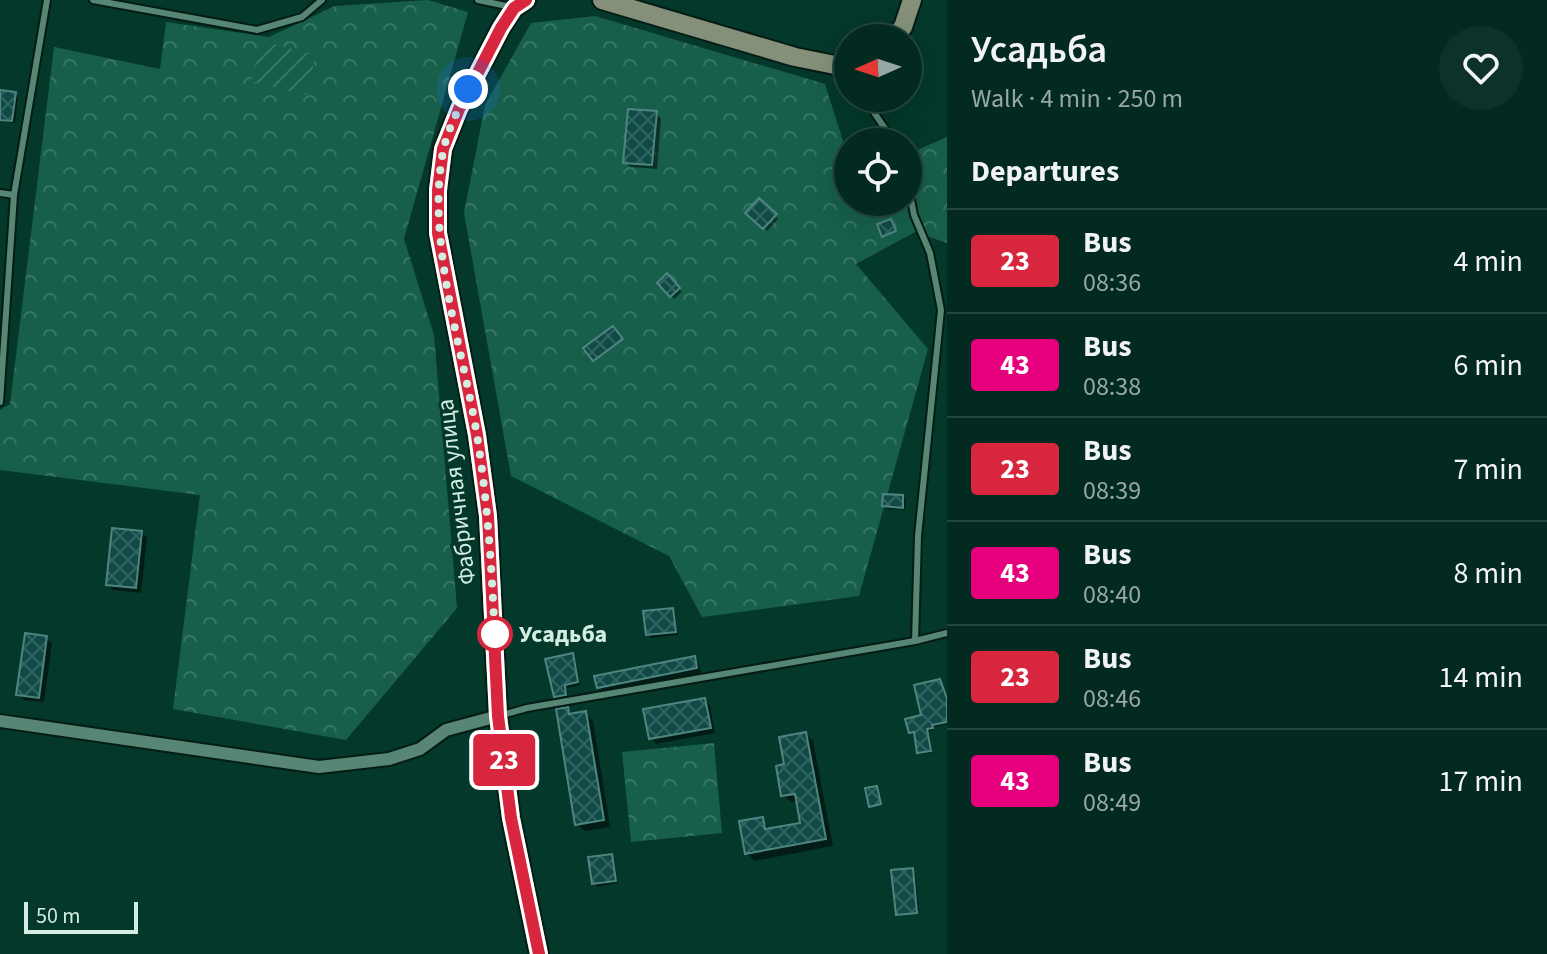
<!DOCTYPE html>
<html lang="en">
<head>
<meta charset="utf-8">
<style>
	:root { --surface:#032a20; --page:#0d3229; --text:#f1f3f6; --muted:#97a7a5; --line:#24463e }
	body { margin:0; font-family:"Source Sans 3",sans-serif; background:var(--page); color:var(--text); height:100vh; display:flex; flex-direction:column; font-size:30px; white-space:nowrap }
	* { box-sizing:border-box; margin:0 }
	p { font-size:26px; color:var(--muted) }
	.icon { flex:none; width:44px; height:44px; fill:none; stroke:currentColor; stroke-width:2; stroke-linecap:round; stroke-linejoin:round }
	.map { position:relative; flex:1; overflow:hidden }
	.panel { display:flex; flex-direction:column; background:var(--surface); width:600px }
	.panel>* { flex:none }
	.badge { padding:0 16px; border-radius:6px; font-size:28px; line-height:52px }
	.needle { width:52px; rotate:267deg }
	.buttons { position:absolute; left:834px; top:24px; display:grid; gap:16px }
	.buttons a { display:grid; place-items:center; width:88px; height:88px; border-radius:50%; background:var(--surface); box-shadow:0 8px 32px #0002,0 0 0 2px var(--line); font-size:40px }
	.scale { position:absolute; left:24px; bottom:20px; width:114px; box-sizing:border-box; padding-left:8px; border:4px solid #d4ede3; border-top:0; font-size:22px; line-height:28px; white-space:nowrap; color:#d4ede3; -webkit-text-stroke:6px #04382a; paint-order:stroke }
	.you { position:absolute; width:40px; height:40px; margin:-20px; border:6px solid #fff; border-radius:50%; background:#1a73e8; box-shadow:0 0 0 12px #1a73e833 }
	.map>.badge { position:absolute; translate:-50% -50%; box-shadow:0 0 0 4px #fff }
	h2 { padding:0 24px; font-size:30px; line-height:72px }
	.round { display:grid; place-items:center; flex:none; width:84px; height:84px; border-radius:42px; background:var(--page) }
	.summary { display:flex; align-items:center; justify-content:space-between; height:136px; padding:0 24px }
	h1 { font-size:38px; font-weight:600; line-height:60px }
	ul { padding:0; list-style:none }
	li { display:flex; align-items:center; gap:24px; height:104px; padding:0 24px; border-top:2px solid var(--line) }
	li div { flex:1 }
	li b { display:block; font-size:30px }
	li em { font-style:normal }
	li .badge { min-width:88px; font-weight:700; text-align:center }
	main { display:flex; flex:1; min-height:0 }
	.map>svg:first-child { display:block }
	.forest { fill:url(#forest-crowns) }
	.garden { fill:url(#garden-furrows) }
	.shadow { fill:#0007 }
	.building { fill:url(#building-cross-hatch); stroke:#4f8580; stroke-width:2 }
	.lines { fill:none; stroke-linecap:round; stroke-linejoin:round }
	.lane-casing { stroke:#041c14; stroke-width:10 }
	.street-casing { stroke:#041c14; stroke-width:16 }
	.secondary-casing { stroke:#041c14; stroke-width:22 }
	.lane { stroke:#578674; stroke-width:6 }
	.street { stroke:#578674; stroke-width:12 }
	.secondary { stroke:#849079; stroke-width:18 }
	.line-casing { stroke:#fff; stroke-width:18 }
	.line { stroke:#d7263d; stroke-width:12 }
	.walk { stroke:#d4ede3; stroke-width:8; stroke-dasharray:0 14.4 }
	.stop-dot { fill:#fff; stroke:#d7263d; stroke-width:4 }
	.labels { text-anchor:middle; stroke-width:6; stroke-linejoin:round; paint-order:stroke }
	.street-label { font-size:24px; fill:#d4ede3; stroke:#04382a }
	.stop-label { font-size:24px; font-weight:bold; fill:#d4ede3; stroke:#04382a; text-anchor:start }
</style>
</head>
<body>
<main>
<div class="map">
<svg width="947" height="954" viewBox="0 0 947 954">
	<defs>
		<pattern id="forest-crowns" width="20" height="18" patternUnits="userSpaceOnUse" patternTransform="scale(2)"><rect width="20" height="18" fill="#175f4a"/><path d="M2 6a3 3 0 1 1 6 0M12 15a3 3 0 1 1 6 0" fill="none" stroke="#387664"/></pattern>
		<pattern id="garden-furrows" width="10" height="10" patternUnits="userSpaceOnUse" patternTransform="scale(2)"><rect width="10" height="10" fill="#175f4a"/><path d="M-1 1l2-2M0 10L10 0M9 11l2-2" fill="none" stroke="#387664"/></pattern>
		<pattern id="building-cross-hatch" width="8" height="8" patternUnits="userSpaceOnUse" patternTransform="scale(2)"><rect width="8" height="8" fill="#104a47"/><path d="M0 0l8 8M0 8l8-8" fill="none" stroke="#326461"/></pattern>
	</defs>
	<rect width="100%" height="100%" fill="#04382a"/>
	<!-- forest -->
	<path class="forest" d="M428 0 468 12 404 239 434 335 457 608 346 740 173 709 200 495 0 470V410L10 404 54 47 160 69 166 22 269 37 335 6Z
		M595 16 825 84 848 157V202H908V154L947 137V243L915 232 856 264 928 349 859 596 702 617 669 556 511 476 464 213 485 105 531 23Z
		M714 743 722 833 631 842 622 752Z"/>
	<!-- garden -->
	<path class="garden" d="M261 41 316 55 306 95 251 81Z"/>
	<!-- shadow -->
	<path class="shadow" d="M0 92 15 94 18 97 15 123 0 121Z
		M656 113 661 119 657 169 630 167 625 162Z
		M759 200 778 219 767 231 747 212Z
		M667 276 682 292 674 299 660 283Z
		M613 329 622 341 595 360 586 348Z
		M903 497 906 500 905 510 887 509 884 506Z
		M141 533 147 538 141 593 113 590 108 584Z
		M672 610 675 613 678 635 651 638 647 634Z
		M46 638 52 643 44 702 24 700 18 694Z
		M572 655 575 659 580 685 567 688 568 698 559 699 556 696Z
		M694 658 699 664 701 673 604 692 599 687Z
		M939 682 947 702V724L933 727 934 730 929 731 932 753 921 754 916 734 910 732 923 717Z
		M705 700 710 705 715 733 656 744 651 738Z
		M567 709 574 716 585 714 593 721 610 827 585 831 577 824Z
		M806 734 813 741 833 846 754 861 747 853 762 819 770 830 803 824 798 801 791 802 783 795Z
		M611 856 614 859 618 883 597 887 594 883Z
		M912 870 915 873 919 910 898 913Z"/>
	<!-- building -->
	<path class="building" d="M0 90 16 92 12 121 0 120Z
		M628 109 657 111 652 165 623 163Z
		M759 198 777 214 763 229 745 213Z
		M891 219 896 231 882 237 877 224Z
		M667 273 680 288 670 297 657 283Z
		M613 326 623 339 593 361 583 348Z
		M883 494 903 495V508L882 506Z
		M112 528 142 531 136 588 106 585Z
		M673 608 676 632 646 635 643 611Z
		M25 633 47 636 39 698 16 695Z
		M573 653 578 682 565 685 566 695 554 697 545 659Z
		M695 656 697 668 597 688 594 676Z
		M940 679 947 699V722L932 725 933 728 927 729 931 751 917 753 914 732 909 733 905 719 921 715 914 685Z
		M705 698 711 728 649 739 643 709Z
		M568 707 569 714 586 711 604 820 575 825 556 709Z
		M806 732 826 839 745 854 739 821 763 817 765 829 800 823 795 794 781 796 776 766 784 764 779 737Z
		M877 786 881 804 869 807 865 788Z
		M612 854 616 881 592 884 588 857Z
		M913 868 917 913 896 915 891 870Z"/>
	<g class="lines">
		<!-- lane casing -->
		<g class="lane-casing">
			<path id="lane" d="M93 0 257 30 302 17 322 0
				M478 0 511 7
				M867 98 869 105 894 142
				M908 184 914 215 930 253 941 310 918 536 915 641
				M0 193 14 195
				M0 402 14 195 47 0
				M502 715 527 708 915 641 947 633"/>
		</g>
		<!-- street casing -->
		<g class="street-casing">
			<path id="street" d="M0 721 319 767 389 759 420 749 446 730 498 716"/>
		</g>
		<!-- secondary casing -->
		<g class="secondary-casing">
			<path id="secondary" d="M526 0 514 8 501 28 459 109 443 149 438 190V233L477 435 488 516 498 716 511 818 539 954
				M602 0 795 57 835 65 848 64
				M893 38 903 27 912 0"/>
		</g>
		<!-- lane -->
		<use href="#lane" class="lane"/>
		<!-- street -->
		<use href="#street" class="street"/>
		<!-- secondary -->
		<use href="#secondary" class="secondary"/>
	</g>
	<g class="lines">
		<!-- line casing -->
		<g class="line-casing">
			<path id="line" d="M526 0 514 8 501 28 459 109 443 149 438 190V233L477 435 488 516 498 716 511 818 539 954"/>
		</g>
		<!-- line -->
		<use href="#line" class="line"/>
		<!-- walk -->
		<path class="walk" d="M468 89C459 109 447 130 443 152 426 240 462 346 477 435 488 504 492 573 495 642V634"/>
	</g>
	<!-- markers -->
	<circle class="stop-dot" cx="495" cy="634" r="16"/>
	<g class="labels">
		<!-- street labels -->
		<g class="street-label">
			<text transform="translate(456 492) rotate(-97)" y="8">Фабричная улица</text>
		</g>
		<!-- stop labels -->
		<g class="stop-label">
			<text x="519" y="642">Усадьба</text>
		</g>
	</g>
</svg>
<div class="buttons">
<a><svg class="needle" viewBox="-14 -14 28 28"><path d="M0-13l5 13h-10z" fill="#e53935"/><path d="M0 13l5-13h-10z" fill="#97a7a5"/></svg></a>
<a><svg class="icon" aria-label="locate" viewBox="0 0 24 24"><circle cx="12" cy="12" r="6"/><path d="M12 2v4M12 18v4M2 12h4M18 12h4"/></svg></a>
</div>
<div class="scale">50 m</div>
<div class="you" style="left:468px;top:89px"></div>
<b class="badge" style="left:504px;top:760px;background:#d7263d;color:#fff">23</b>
</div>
<section class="panel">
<div class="summary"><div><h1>Усадьба</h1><p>Walk · 4 min · 250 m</p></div><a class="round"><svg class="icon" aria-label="heart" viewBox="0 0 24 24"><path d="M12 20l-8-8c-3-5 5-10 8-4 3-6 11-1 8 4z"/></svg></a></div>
<h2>Departures</h2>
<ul>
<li><span class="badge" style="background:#d7263d;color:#fff">23</span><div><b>Bus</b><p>08:36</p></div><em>4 min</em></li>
<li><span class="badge" style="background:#e6007e;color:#fff">43</span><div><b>Bus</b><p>08:38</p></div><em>6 min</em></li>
<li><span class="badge" style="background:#d7263d;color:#fff">23</span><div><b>Bus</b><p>08:39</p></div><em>7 min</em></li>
<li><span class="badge" style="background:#e6007e;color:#fff">43</span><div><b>Bus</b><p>08:40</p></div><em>8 min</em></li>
<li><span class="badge" style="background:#d7263d;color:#fff">23</span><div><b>Bus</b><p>08:46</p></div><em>14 min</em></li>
<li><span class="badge" style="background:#e6007e;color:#fff">43</span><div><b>Bus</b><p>08:49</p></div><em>17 min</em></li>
</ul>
</section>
</main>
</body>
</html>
